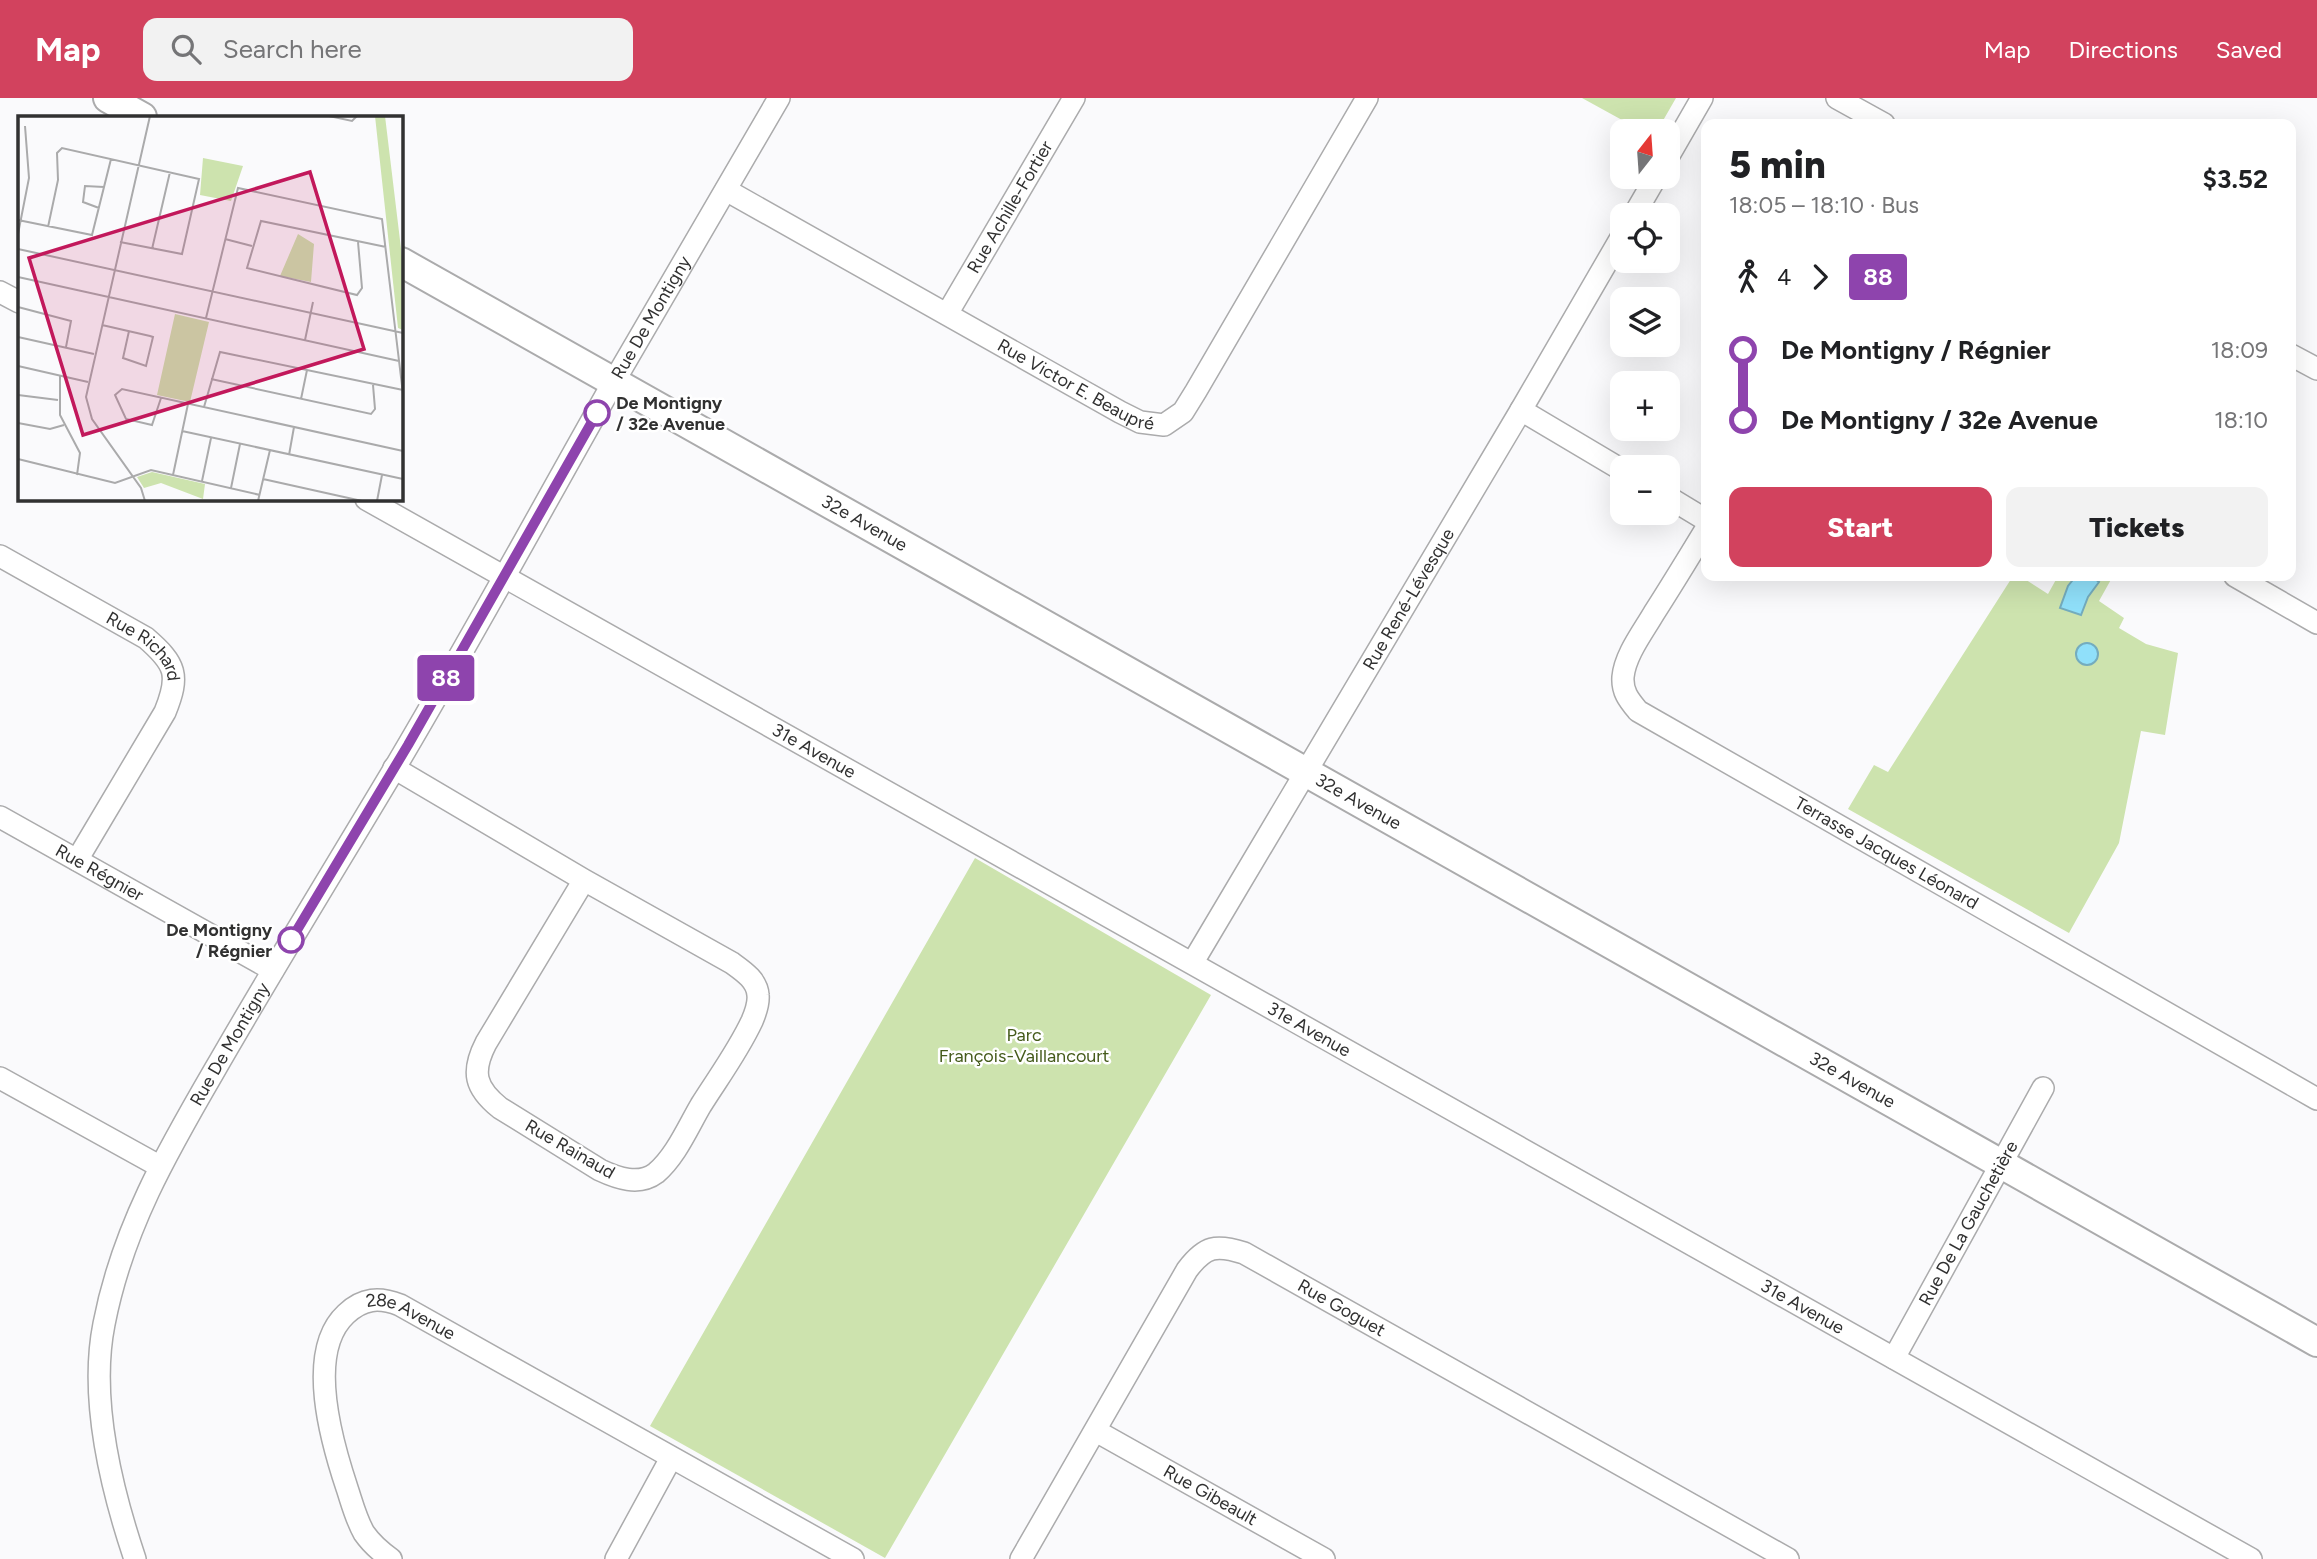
<!DOCTYPE html>
<html lang="en">
<head>
<meta charset="utf-8">
<style>
	:root { --surface:#fff; --page:#f2f2f2; --text:#202124; --muted:#757577; --accent:#d2425e }
	body { margin:0; font-family:Figtree,sans-serif; background:var(--page); color:var(--text); height:100vh; display:flex; flex-direction:column; font-size:26px; white-space:nowrap }
	* { box-sizing:border-box; margin:0 }
	p { font-size:23px; color:var(--muted) }
	.icon { flex:none; width:38px; height:38px; fill:none; stroke:currentColor; stroke-width:2; stroke-linecap:round; stroke-linejoin:round }
	.map { position:relative; flex:1; overflow:hidden }
	.side { position:absolute; left:1701px; top:21px; width:595px; height:462px; display:flex; flex-direction:column; background:var(--surface); border-radius:14px; box-shadow:0 7px 28px #0002 }
	.side>* { flex:none }
	.badge { padding:0 14px; border-radius:5px; font-size:24px; line-height:46px }
	.needle { width:46px; rotate:17deg }
	.tools { position:absolute; left:1610px; top:21px; display:grid; gap:14px }
	.tools a { display:grid; place-items:center; width:70px; height:70px; border-radius:14px; background:var(--surface); box-shadow:0 7px 28px #0002; font-size:35px }
	.map>.badge { position:absolute; translate:-50% -50%; box-shadow:0 0 0 4px #fff }
	.legs { display:flex; align-items:center; gap:10px; height:77px; padding:0 28px; font-size:23px }
	.legs p { margin-inline-start:auto }
	.overview { display:flex; align-items:center; justify-content:space-between; height:119px; padding:0 28px }
	h1 { font-size:38px; font-weight:800; line-height:52px }
	.cta { display:flex; gap:14px; margin-top:auto; padding:14px 28px }
	.cta a { flex:1; height:80px; border-radius:14px; background:var(--accent); color:#fff; font-size:28px; font-weight:800; line-height:80px; text-align:center }
	.cta a+a { background:var(--page); color:var(--text) }
	ul { padding:0 28px; list-style:none }
	li { display:flex; align-items:center; gap:24px; height:70px; font-size:26px }
	li i { display:grid; place-items:center; width:10px; height:100%; margin:0 9px; background:currentColor }
	li i::after { content:''; width:18px; height:18px; margin:-9px; border:5px solid; border-radius:50%; background:var(--surface) }
	li p { margin-inline-start:auto }
	li:first-child i { background:linear-gradient(#0000 50%,currentColor 0) }
	li:last-child i { background:linear-gradient(currentColor 50%,#0000 0) }
	header { display:flex; align-items:center; gap:42px; box-sizing:border-box; height:98px; padding:0 35px; background:var(--accent); color:#fff }
	header strong { font-size:33px }
	nav { display:flex; gap:38px; margin-inline-start:auto; font-size:24px }
	.search { width:490px; height:63px; background:var(--page); display:flex; align-items:center; gap:18px; box-sizing:border-box; padding:0 24px; border-radius:14px; color:var(--muted); font-size:26px }
	.map>svg:first-child { display:block }
	.green { fill:#cde3ae }
	.water { fill:#90e0fa; stroke:#74acbe; stroke-width:2 }
	.lines { fill:none; stroke-linecap:round; stroke-linejoin:round }
	.street-casing { stroke:#ababac; stroke-width:24 }
	.secondary-casing { stroke:#ababac; stroke-width:32 }
	.street { stroke:#fff; stroke-width:21 }
	.secondary { stroke:#fff; stroke-width:28 }
	.line-1-casing { stroke:#fff; stroke-width:16 }
	.line-1 { stroke:#8e44ad; stroke-width:10 }
	.stop-1-dot { fill:#fff; stroke:#8e44ad; stroke-width:3.5 }
	.labels { text-anchor:middle; stroke-width:5; stroke-linejoin:round; paint-order:stroke }
	.street-label { font-size:18px; fill:#313131; stroke:#fff }
	.stop-label { font-size:18px; font-weight:bold; fill:#313131; stroke:#fff; text-anchor:start }
	.park-label { font-size:18px; fill:#455b1b; stroke:#fff }
	.inset-road { fill:none; stroke:#aaaaab; stroke-width:2 }
	.view { fill:#c2185b; fill-opacity:0.15; stroke:#c2185b; stroke-width:3.5 }
	.inset-edge { fill:none; stroke:#313131; stroke-width:3.5 }
</style>
</head>
<body>
<header>
<strong>Map</strong>
<div class="search"><svg class="icon" aria-label="search" viewBox="0 0 24 24"><circle cx="10" cy="10" r="6"/><path d="M15 15l6 6"/></svg>Search here</div>
<nav><a>Map</a><a>Directions</a><a>Saved</a></nav>
</header>
<div class="map">
<svg width="2317" height="1461" viewBox="0 0 2317 1461">
	<rect width="100%" height="100%" fill="#fafafc"/>
	<!-- green -->
	<path class="green" d="M1582 0H1676L1657 33H1642Z
		M2013 478H2020L2048 496 2058 478H2113L2099 503 2124 520 2119 530 2146 546 2178 555 2165 637 2141 633 2119 745 2069 835 1848 711 1874 667 1888 674Z
		M975 760 1211 897 885 1460 650 1328Z"/>
	<!-- water -->
	<path class="water" d="M2076 478H2091L2099 484 2088 499 2081 517 2060 510 2068 488Z
		M2076 556a11 11 0 1 1 22 0a11 11 0 1 1-22 0Z"/>
	<g class="lines">
		<!-- street casing -->
		<g class="street-casing">
			<g id="street">
				<path d="M1837 0 1884 26"/>
				<path d="M1668 59 1702 0"/>
				<path id="s1" d="M726 92 1120 314 1140 324 1164 327 1183 314 1196 293 1367 0"/>
				<path d="M1634 117 1656 79"/>
				<path d="M0 194 19 204"/>
				<path id="s2" d="M947 216 1074 0"/>
				<path d="M2291 257 2317 271"/>
				<path d="M1521 312 1622 372"/>
				<path d="M1668 399 1706 422"/>
				<path id="s3" d="M366 401 2251 1461"/>
				<path id="s4" d="M1706 431C1689 459 1672 487 1654 515 1643 534 1625 557 1623 579 1622 594 1629 602 1638 613L2317 1001"/>
				<path id="s5" d="M0 458 146 540C176 566 180 577 165 614L77 762"/>
				<path d="M2235 478 2317 525"/>
				<path d="M394 670 584 782 732 865C743 873 757 882 758 897 759 906 755 916 752 923 738 953 718 980 701 1007 688 1029 676 1058 656 1075 639 1088 617 1080 600 1072L500 1010C475 990 471 974 486 945L584 782"/>
				<path id="s6" d="M0 719 273 872"/>
				<path id="s7" d="M1193 864 1521 312 1622 138"/>
				<path d="M0 980 159 1068"/>
				<path id="s8" d="M1894 1260 2043 990"/>
				<path id="s9" d="M1096 1333 1324 1461"/>
				<path id="s10" d="M135 1461C111 1390 89 1301 104 1226 124 1122 176 1039 228 949 282 856 338 765 393 673 469 545 540 414 613 285 668 190 724 95 779 0"/>
				<path id="s11" d="M391 1461C381 1454 371 1445 364 1435 356 1421 352 1405 347 1390 332 1345 305 1254 346 1216 363 1200 379 1199 400 1207L853 1461"/>
				<path d="M616 1461 671 1360"/>
				<path id="s12" d="M1021 1461 1187 1172C1205 1148 1216 1146 1244 1155L1788 1461"/>
			</g>
		</g>
		<!-- secondary casing -->
		<g class="secondary-casing">
			<g id="secondary">
				<path d="M108 0 142 19"/>
				<path id="s13" d="M401 164 2317 1244"/>
			</g>
		</g>
		<!-- street -->
		<use href="#street" class="street"/>
		<!-- secondary -->
		<use href="#secondary" class="secondary"/>
	</g>
	<g class="lines">
		<!-- line-1 casing -->
		<g class="line-1-casing">
			<path id="line-1" d="M291 842 408 647 597 315"/>
		</g>
		<!-- line-1 -->
		<use href="#line-1" class="line-1"/>
	</g>
	<!-- markers -->
	<g class="stop-1-dot">
		<circle cx="597" cy="315" r="12"/>
		<circle cx="291" cy="842" r="12"/>
	</g>
	<g class="labels">
		<!-- street labels -->
		<g class="street-label">
			<text dy="6" stroke="none"><textPath href="#s2" startOffset="124">Rue Achille-Fortier</textPath></text>
			<text dy="6" stroke="none"><textPath href="#s10" startOffset="1388">Rue De Montigny</textPath></text>
			<text dy="6" stroke="none"><textPath href="#s1" startOffset="401">Rue Victor E. Beaupré</textPath></text>
			<text dy="6" stroke="none"><textPath href="#s13" startOffset="532">32e Avenue</textPath></text>
			<text dy="6" stroke="none"><textPath href="#s7" startOffset="422">Rue René-Lévesque</textPath></text>
			<text dy="6" stroke="none"><textPath href="#s5" startOffset="172">Rue Richard</textPath></text>
			<text dy="6" stroke="none"><textPath href="#s3" startOffset="514">31e Avenue</textPath></text>
			<text dy="6" stroke="none"><textPath href="#s13" startOffset="1099">32e Avenue</textPath></text>
			<text dy="6" stroke="none"><textPath href="#s4" startOffset="495">Terrasse Jacques Léonard</textPath></text>
			<text dy="6" stroke="none"><textPath href="#s6" startOffset="114">Rue Régnier</textPath></text>
			<text dy="6" stroke="none"><textPath href="#s3" startOffset="1082">31e Avenue</textPath></text>
			<text dy="6" stroke="none"><textPath href="#s10" startOffset="548">Rue De Montigny</textPath></text>
			<text dy="6" stroke="none"><textPath href="#s13" startOffset="1666">32e Avenue</textPath></text>
			<text transform="translate(570 1051) rotate(30)" y="6">Rue Rainaud</text>
			<text dy="6" stroke="none"><textPath href="#s8" startOffset="154">Rue De La Gauchetière</textPath></text>
			<text dy="6" stroke="none"><textPath href="#s3" startOffset="1648">31e Avenue</textPath></text>
			<text dy="6" stroke="none"><textPath href="#s12" startOffset="511">Rue Goguet</textPath></text>
			<text dy="6" stroke="none"><textPath href="#s11" startOffset="340">28e Avenue</textPath></text>
			<text dy="6" stroke="none"><textPath href="#s9" startOffset="131">Rue Gibeault</textPath></text>
		</g>
		<!-- stop labels -->
		<g class="stop-label">
			<text x="616" y="311">De Montigny<tspan x="616" dy="21">/ 32e Avenue</tspan></text>
			<text x="272" y="838" text-anchor="end">De Montigny<tspan x="272" dy="21">/ Régnier</tspan></text>
		</g>
		<!-- park labels -->
		<g class="park-label">
			<text x="1024" y="943">Parc<tspan x="1024" dy="21">François-Vaillancourt</tspan></text>
		</g>
	</g>
	<!-- overview -->
	<g transform="translate(18 18)">
		<rect width="385" height="385" fill="#fafafc"/>
		<path d="M357 0H367L385 149V214L380 212ZM185 42 225 50 213 85 182 79ZM280 118 296 128 293 166 262 160ZM157 198 191 206 172 286 139 279ZM134 356 187 368 185 383 143 367 126 372 119 361Z" fill="#cde3ae"/>
		<path class="inset-road" d="M311 0 334 5 339 0M81 92 65 86 67 70 86 71M0 104 74 119 93 43M30 111 40 64 39 37 44 32 181 63 164 138 102 126M0 118 11 62 7 10M207 123 234 130M340 126 344 172 339 179 229 152 243 105 368 131M0 133 385 217M134 133 152 56M0 161 381 245M0 191 53 205 48 231M188 202 220 72 364 103 385 278M84 209 132 220 135 221 128 250 105 242 111 215M0 221 76 238M287 224 295 186M0 250 70 266M42 260V299L62 337 59 359M193 263 353 298 357 293 355 269M0 279 40 284M143 282 134 309 108 303 97 279 104 273 385 335M283 283 289 254M186 291 202 236 385 274M0 307 32 313 46 309M164 315 385 363M271 339 276 311M0 343 97 367 133 354 242 379M155 359 170 288M245 363 344 385M184 365 193 322M213 372 222 328M127 385 123 372 74 303 68 281 132 0M240 385 252 334M359 385 364 359"/>
		<path class="view" d="M292 56 346 233 65 319 11 142Z"/>
		<rect width="385" height="385" class="inset-edge"/>
	</g>
</svg>
<div class="tools">
<a><svg class="needle" viewBox="-14 -14 28 28"><path d="M0-13l5 13h-10z" fill="#e53935"/><path d="M0 13l5-13h-10z" fill="#757577"/></svg></a>
<a><svg class="icon" aria-label="locate" viewBox="0 0 24 24"><circle cx="12" cy="12" r="6"/><path d="M12 2v4M12 18v4M2 12h4M18 12h4"/></svg></a>
<a><svg class="icon" aria-label="layers" viewBox="0 0 24 24"><path d="M12 4l9 5-9 5-9-5zM3 14l9 5 9-5"/></svg></a>
<a>+</a>
<a>−</a>
</div>
<b class="badge" style="left:446px;top:580px;background:#8e44ad;color:#fff">88</b>
<section class="side">
<div class="overview"><div><h1>5 min</h1><p>18:05 – 18:10 · Bus</p></div><b>$3.52</b></div>
<div class="legs"><svg class="icon" aria-label="walk" viewBox="0 0 24 24"><circle cx="13" cy="4" r="2"/><path d="M13 8l-2 6 4 7M11 14l-3 7M7 12l3-4h3l4 4"/></svg>4<svg class="icon" aria-label="forward" viewBox="0 0 24 24"><path d="M9 5l7 7-7 7"/></svg><b class="badge" style="background:#8e44ad;color:#fff">88</b></div>
<ul>
<li><i style="color:#8e44ad"></i><b>De Montigny / Régnier</b><p>18:09</p></li>
<li><i style="color:#8e44ad"></i><b>De Montigny / 32e Avenue</b><p>18:10</p></li>
</ul>
<div class="cta"><a>Start</a><a>Tickets</a></div>
</section>
</div>
</body>
</html>
